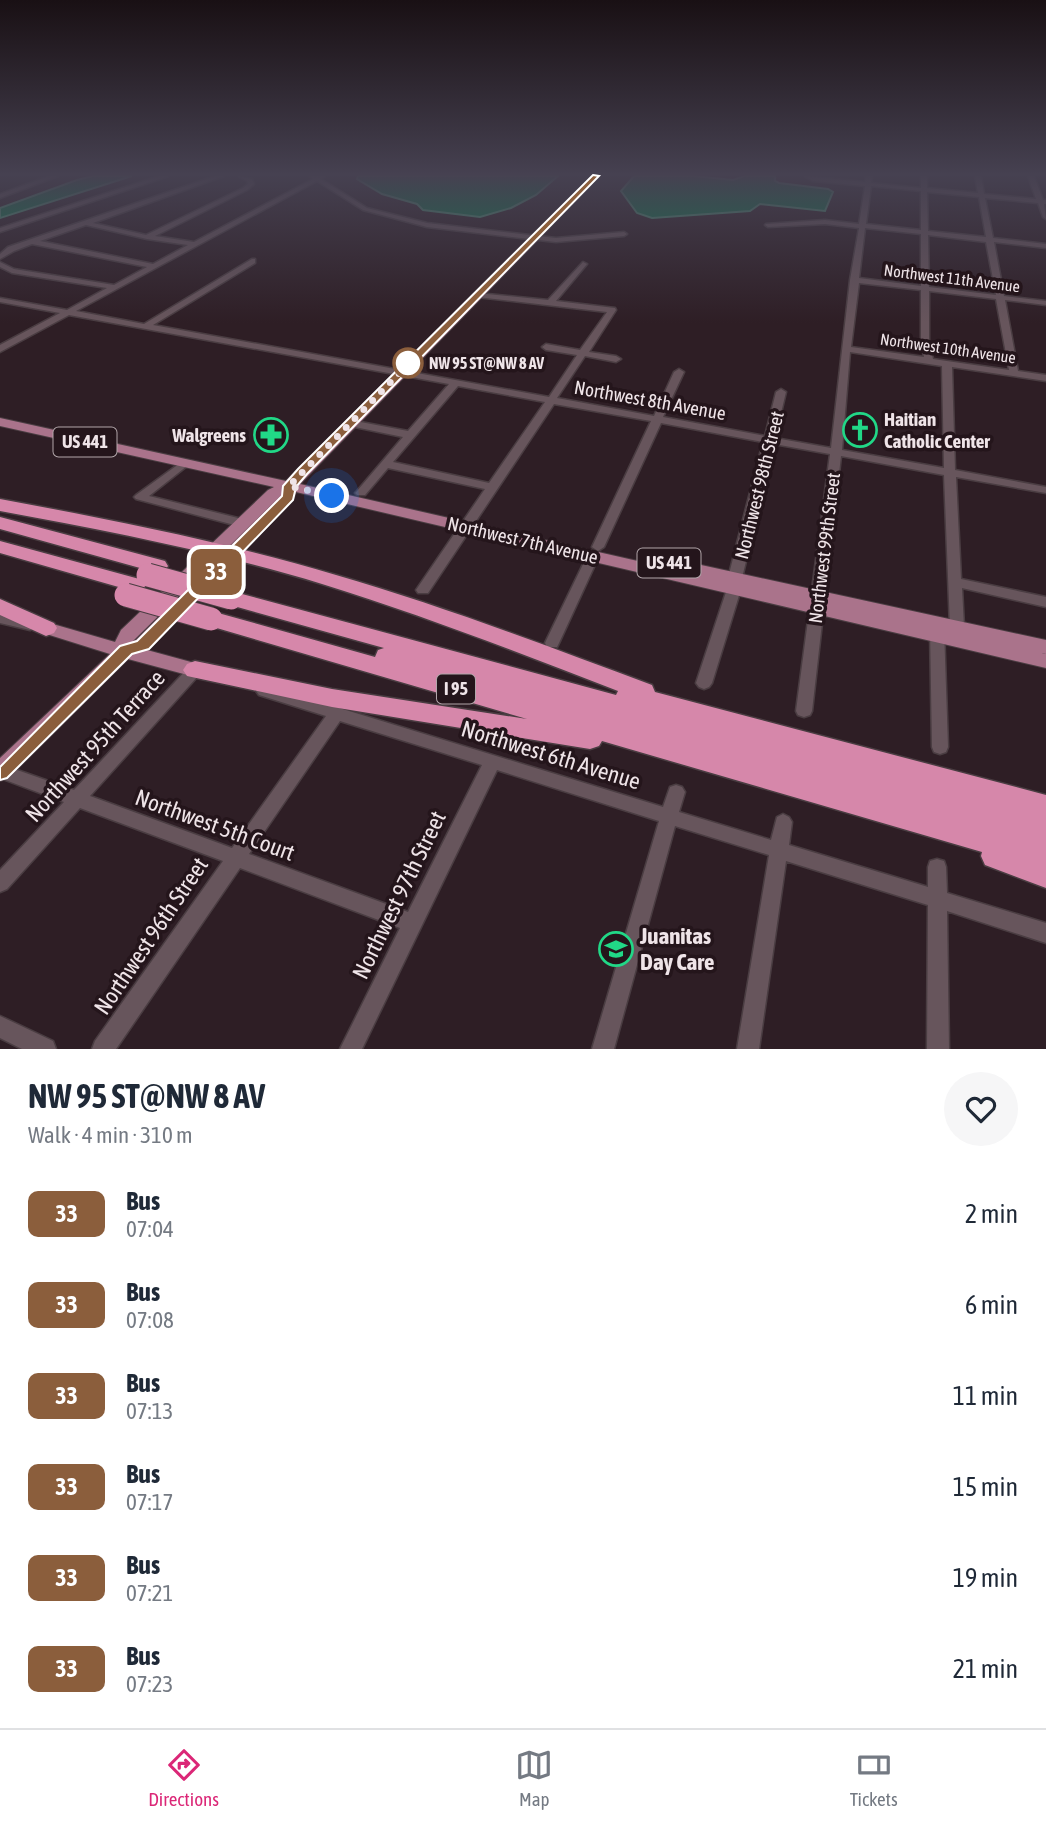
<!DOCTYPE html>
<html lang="en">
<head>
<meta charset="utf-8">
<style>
	:root { --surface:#fff; --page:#f6f6f7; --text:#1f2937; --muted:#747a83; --line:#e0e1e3; --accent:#db2777 }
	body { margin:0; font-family:"Asap Condensed",sans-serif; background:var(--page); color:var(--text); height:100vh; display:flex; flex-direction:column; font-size:26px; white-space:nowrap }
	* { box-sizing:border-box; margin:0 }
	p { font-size:23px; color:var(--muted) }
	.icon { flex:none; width:38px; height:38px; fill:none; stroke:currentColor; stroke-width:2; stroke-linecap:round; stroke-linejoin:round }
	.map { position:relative; height:1049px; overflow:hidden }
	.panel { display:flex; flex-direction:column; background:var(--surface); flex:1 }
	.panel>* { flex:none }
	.badge { padding:0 14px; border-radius:10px; font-size:24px; line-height:46px }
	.you { position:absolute; width:35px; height:35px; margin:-18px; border:5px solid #fff; border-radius:50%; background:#1a73e8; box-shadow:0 0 0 10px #1a73e833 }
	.map>.badge { position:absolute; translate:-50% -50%; box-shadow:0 0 0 4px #fff }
	.round { display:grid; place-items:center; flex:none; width:74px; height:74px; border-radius:37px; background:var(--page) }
	.headline { display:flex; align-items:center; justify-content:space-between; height:119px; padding:0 28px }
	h1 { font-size:33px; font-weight:700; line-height:52px }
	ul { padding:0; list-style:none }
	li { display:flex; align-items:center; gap:21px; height:91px; padding:0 28px }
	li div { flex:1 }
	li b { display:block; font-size:26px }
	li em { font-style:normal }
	li .badge { min-width:77px; font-weight:700; text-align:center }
	.dock { display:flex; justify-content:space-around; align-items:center; height:98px; border-top:2px solid var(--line); background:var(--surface); font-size:19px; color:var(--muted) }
	.dock a { display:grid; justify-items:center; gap:4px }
	.dock .current { color:var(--accent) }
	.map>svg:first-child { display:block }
	.water { fill:#05804d; stroke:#4b9e7c; stroke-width:2 }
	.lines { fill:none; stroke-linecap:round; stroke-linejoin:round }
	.minor-casing { stroke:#4a3d42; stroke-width:3 }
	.major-casing { stroke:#4a3d42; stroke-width:2 }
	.highway-casing { stroke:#4a3d42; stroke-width:3 }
	.minor { fill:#67555c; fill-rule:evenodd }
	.major { fill:#aa738b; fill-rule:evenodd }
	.highway { fill:#d687aa; fill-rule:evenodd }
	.highway-bridge-casing { stroke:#4a3d42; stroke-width:25; stroke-linecap:butt }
	.highway-bridge { stroke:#d687aa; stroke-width:23 }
	.line { fill:#8b5e3c; stroke:#fff; stroke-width:2 }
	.walk { stroke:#efe4e8; stroke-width:7; stroke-dasharray:0 12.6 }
	.stop-dot { fill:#fff; stroke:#8b5e3c; stroke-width:3.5 }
	.labels { text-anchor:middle; stroke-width:7; stroke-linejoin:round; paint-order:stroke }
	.far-street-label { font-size:16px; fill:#efe4e8; stroke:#24151b }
	.far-stop-label { font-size:16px; font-weight:bold; fill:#efe4e8; stroke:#24151b; text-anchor:start }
	.shield { fill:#24151b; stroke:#b2a6aa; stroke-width:2 }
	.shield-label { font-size:18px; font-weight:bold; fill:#efe4e8 }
	.street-label { font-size:19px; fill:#efe4e8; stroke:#24151b }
	.poi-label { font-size:19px; font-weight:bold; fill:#efe4e8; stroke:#24151b; text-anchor:start }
	.near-street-label { font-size:23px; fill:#efe4e8; stroke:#24151b }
	.near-poi-label { font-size:23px; font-weight:bold; fill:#efe4e8; stroke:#24151b; text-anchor:start }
</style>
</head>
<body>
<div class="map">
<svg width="1046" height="1049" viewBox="0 0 1046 1049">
	<rect width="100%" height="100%" fill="#2e1e25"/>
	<!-- water -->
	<path class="water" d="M93 176H132L0 218V208L77 180Z
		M358 176H558L536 195 511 208 480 217 423 210 417 204 382 194 357 179Z
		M634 176H694L733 180 744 176H775V181L779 183 828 189 833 192 825 211 760 204 750 211 652 218 637 213 621 191Z"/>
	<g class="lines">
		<!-- minor casing -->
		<g class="minor-casing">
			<path id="minor" d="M49 176H58L0 198V194Z
				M159 176H169L0 232V228Z
				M215 176H224L93 223 146 235 243 188 248 184 247 181 238 176 252 179 254 184 247 190 155 236 194 242 313 179 310 176H325L321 179 367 208 427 223 556 238 624 232 627 234 624 236 556 242 427 227 363 210 317 181 76 311 144 324 252 259H255V263L153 325 549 397 577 355 546 350 542 347 546 344 580 350 607 312 477 297 473 295 477 293 548 300 583 262 587 264 556 301 615 308 616 310 589 352 616 356 621 359 616 362 585 356 557 398 654 416 674 372 679 369 684 372 663 417 765 436 776 392 781 389 786 392 775 438 831 448 850 280 859 228 825 224 768 227 765 225 766 224 825 220 859 224 865 186 813 181 804 176 865 182 866 176H872L871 183 921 188V176H927V188L978 193 975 176H981L984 194 1036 199 1028 176H1034L1043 200H1046V204H1044L1046 219 1043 217 1038 203 985 198 993 238 1046 244V248L994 242 1004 296 1046 301V305L1005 300 1018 371 1046 375V381L952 367 955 470 1046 487V493L956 477 961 579 1046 597V607L962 588 964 627 962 630H952L950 627 944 475 841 456 812 711 810 715 804 717 798 715 796 711 830 454 774 444 742 578 735 582 728 578 763 442 661 423 604 547 598 551 592 547 651 421 554 404 428 593H418L416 590 485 489 388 468 365 495H357L355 493 357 491 403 437 350 426 345 423 350 420 408 431 449 384 69 315 0 352V345L60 313 0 302V298L67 310 107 288 12 273 0 267V262L14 269 114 285 147 267 32 244 14 251 0 259V254L8 247ZM871 186 921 191V230L866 224ZM927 192 979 197 986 237 928 231ZM86 225 147 239 188 245 153 264 40 241ZM865 228 921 234V286L859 278ZM928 235 986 242 996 295 929 287ZM859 283 921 290V342L924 357 851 347ZM929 291 996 299 1009 370 933 359 929 342ZM850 352 942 366 944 468 842 450ZM458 386 545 402 489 483 393 462Z
				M183 461 189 464 187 466 149 496 246 520 248 523 246 526 242 527 136 499 134 497 136 495Z
				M593 552 599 556 559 643 557 647H547L545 643 587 556Z
				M734 585 739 586 741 589 712 683 709 687 704 689 699 687 696 683 727 589 729 586Z
				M0 613 35 622 37 625 35 628 30 630 0 623Z
				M937 624 942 626 944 629 948 747 946 752 940 754 934 752 932 747 930 629 932 626Z
				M195 665 204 667 206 671 204 675 198 676 90 796 232 848 326 716 259 695 256 691 259 687 264 685 663 807 670 787 676 785 682 787 685 792 679 812 771 840 777 817 783 814 789 817 792 822 789 845 928 887V867L930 861 937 859 944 861 946 867 947 893 1046 923V943L947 911 949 1049H927L928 905 786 861 759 1049H737L769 855 675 826 614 1049H592L659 821 497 770 362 1049H340L400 928 240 868 116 1049H92L95 1041 223 861 80 808 7 889 0 892V870L64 802 0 778V764L74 790 190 666ZM340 721 482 765 408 912 249 854Z
				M0 1016 53 1041 56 1049H22L0 1038Z"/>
		</g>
		<!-- major casing -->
		<g class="major-casing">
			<path id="major" d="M592 176H600L300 484 686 572 684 568 686 564 692 563 1046 640V654L838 606 1046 654V668L296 492 293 500 147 650 202 665 205 670 202 675 195 677 128 659 8 778 0 781V758L110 654 40 632 37 628 40 624 46 622 115 642 121 630 268 490 274 487 0 426V418L286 481ZM281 495 136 640 133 641 134 640Z"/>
		</g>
		<!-- highway casing -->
		<g class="highway-casing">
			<path id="highway" d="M0 499C113 520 226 542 336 575 443 606 547 646 652 685L655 692 1046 795V888L985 865 981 856 982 852 602 741 599 746 590 749 332 707 187 676 183 670 187 664 195 661 332 689 527 719 203 624 200 619 203 614 211 611 375 657 378 650 384 648 223 603 220 598 223 593 231 591 616 695 618 691C520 653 422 615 322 584 217 552 108 531 0 511Z
				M0 517 165 561 168 566 165 571 158 573 0 529Z
				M0 541 143 580 146 585 143 590 136 592 0 553Z
				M0 599 54 623 57 628 54 633 46 636 0 615Z"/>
		</g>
		<!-- minor -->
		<use href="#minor" class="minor"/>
		<!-- major -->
		<use href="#major" class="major"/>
		<!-- highway -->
		<use href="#highway" class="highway"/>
		<!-- highway-bridge casing -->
		<g class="highway-bridge-casing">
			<path id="highway-bridge" d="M148 575 231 598
				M126 595 211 619"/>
		</g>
		<!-- highway-bridge -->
		<use href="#highway-bridge" class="highway-bridge"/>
	</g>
	<!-- sky -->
	<linearGradient id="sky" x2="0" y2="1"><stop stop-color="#191014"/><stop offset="0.54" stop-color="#464151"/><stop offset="1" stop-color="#464151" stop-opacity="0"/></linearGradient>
	<rect width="1046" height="323" fill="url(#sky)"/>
	<!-- line -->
	<path class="line" d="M593 175 599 176 307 474 296 487 293 500 149 649 132 654 7 778 0 780V767L120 646 137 641 282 496 283 486 298 469Z"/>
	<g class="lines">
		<!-- walk -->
		<path class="walk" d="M332 496 289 486 417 355 408 363"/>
	</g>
	<!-- icons -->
	<defs>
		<g id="church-ring" transform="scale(1.75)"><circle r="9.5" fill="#24151b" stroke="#21d887" stroke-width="1.5"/><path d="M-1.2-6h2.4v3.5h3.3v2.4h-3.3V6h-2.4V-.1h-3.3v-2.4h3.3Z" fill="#21d887"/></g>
		<g id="pharmacy-ring" transform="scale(1.75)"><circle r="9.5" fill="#24151b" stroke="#21d887" stroke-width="1.5"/><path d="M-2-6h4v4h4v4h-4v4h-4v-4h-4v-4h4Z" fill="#21d887"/></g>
		<g id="school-ring" transform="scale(1.75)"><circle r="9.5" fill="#24151b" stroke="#21d887" stroke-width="1.5"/><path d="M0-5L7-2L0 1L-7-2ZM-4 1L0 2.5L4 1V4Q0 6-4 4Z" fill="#21d887"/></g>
	</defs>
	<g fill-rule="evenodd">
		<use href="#church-ring" x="860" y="430"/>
		<use href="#pharmacy-ring" x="271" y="435"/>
		<use href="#school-ring" x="616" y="949"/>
	</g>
	<!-- markers -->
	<circle class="stop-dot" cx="408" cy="363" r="14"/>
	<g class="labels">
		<!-- far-street labels -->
		<g class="far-street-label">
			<text transform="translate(952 278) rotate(7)" y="6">Northwest 11th Avenue</text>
			<text transform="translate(948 348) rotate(8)" y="6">Northwest 10th Avenue</text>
		</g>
		<!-- far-stop labels -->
		<g class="far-stop-label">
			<text x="429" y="369">NW 95 ST@NW 8 AV</text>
		</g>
		<!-- shield labels -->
		<g class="shield">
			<rect x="53.5" y="427.5" width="63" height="29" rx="5"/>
			<rect x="637.5" y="548.5" width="63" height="29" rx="5"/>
			<rect x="437" y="674.5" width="38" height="29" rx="5"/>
		</g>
		<g class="shield-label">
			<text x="85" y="448">US 441</text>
			<text x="669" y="569">US 441</text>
			<text x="456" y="695">I 95</text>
		</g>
		<!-- street labels -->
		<g class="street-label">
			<text transform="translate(650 400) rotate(10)" y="7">Northwest 8th Avenue</text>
			<text transform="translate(759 485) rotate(-76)" y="7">Northwest 98th Street</text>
			<text transform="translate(523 540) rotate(13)" y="7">Northwest 7th Avenue</text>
			<text transform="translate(824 548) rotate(-83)" y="7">Northwest 99th Street</text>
		</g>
		<!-- poi labels -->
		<g class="poi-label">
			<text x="884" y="426">Haitian<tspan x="884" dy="22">Catholic Center</tspan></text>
			<text x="246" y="442" text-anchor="end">Walgreens</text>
		</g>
		<!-- near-street labels -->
		<g class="near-street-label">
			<text transform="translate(95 746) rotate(-48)" y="8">Northwest 95th Terrace</text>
			<text transform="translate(551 755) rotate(17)" y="8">Northwest 6th Avenue</text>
			<text transform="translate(215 825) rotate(20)" y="8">Northwest 5th Court</text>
			<text transform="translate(399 895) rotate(-64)" y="8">Northwest 97th Street</text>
			<text transform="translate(151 936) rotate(-56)" y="8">Northwest 96th Street</text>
		</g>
		<!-- near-poi labels -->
		<g class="near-poi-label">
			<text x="640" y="944">Juanitas<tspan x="640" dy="26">Day Care</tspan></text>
		</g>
	</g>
</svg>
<div class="you" style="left:332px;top:496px"></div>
<b class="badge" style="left:216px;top:572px;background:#8b5e3c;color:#fff">33</b>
</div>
<section class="panel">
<div class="headline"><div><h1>NW 95 ST@NW 8 AV</h1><p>Walk · 4 min · 310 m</p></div><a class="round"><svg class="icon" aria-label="heart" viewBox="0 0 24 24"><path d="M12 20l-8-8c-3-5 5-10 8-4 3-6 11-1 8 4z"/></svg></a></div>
<ul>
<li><span class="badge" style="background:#8b5e3c;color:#fff">33</span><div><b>Bus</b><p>07:04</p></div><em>2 min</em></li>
<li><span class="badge" style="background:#8b5e3c;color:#fff">33</span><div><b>Bus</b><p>07:08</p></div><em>6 min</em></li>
<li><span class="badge" style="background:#8b5e3c;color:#fff">33</span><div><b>Bus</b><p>07:13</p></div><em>11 min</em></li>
<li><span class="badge" style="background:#8b5e3c;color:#fff">33</span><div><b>Bus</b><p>07:17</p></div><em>15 min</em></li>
<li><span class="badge" style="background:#8b5e3c;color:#fff">33</span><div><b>Bus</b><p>07:21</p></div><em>19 min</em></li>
<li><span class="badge" style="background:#8b5e3c;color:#fff">33</span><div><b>Bus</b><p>07:23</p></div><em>21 min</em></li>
</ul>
</section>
<nav class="dock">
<a class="current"><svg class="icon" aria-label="directions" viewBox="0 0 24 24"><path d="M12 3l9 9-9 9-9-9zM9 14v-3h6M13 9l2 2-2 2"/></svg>Directions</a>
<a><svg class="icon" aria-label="map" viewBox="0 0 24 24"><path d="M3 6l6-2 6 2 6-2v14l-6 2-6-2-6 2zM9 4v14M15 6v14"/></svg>Map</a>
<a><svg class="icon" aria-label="tickets" viewBox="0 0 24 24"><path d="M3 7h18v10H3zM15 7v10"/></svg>Tickets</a>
</nav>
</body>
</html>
